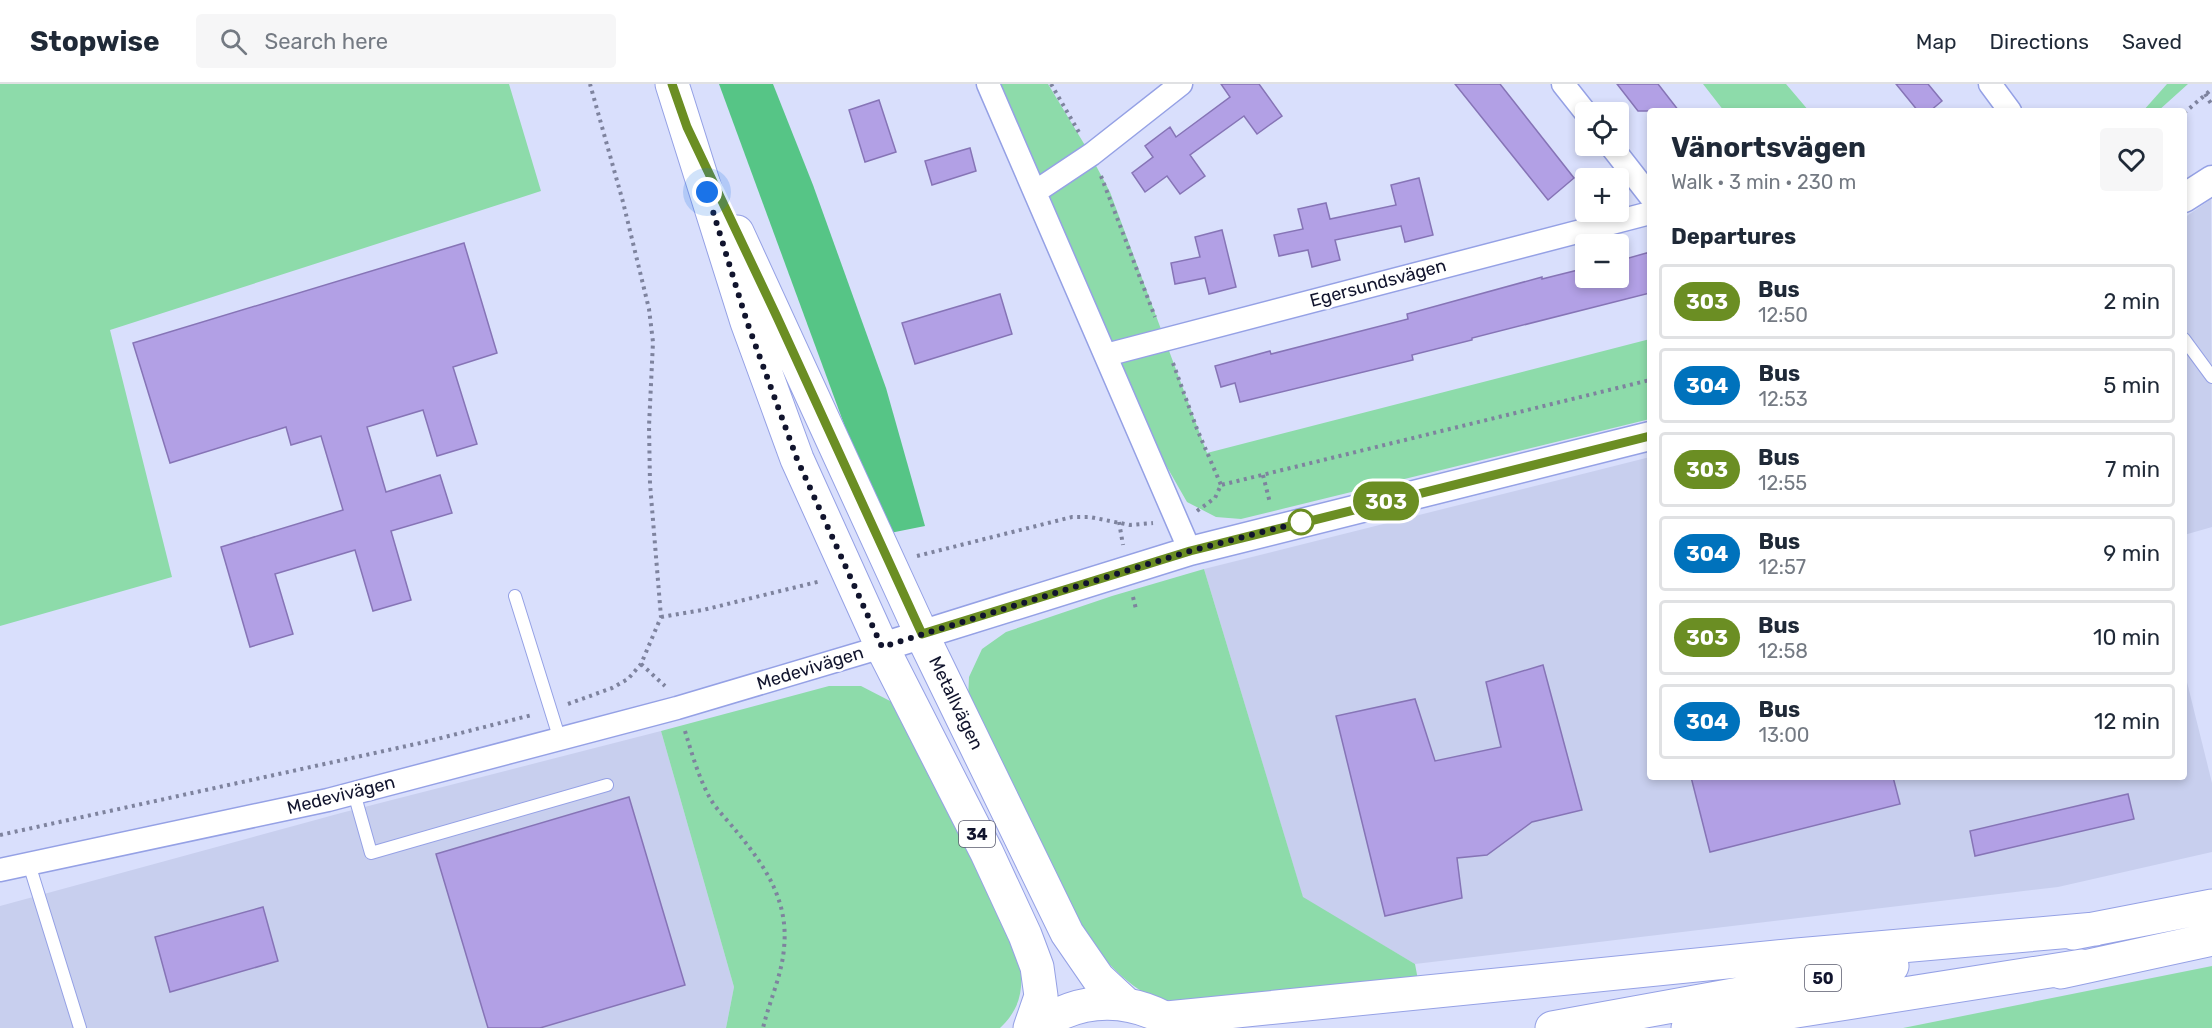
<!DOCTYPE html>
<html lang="en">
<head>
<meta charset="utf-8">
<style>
	:root { --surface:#fff; --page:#f6f6f7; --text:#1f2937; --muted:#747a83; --line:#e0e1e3 }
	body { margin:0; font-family:Rubik,sans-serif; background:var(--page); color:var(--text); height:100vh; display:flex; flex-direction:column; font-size:22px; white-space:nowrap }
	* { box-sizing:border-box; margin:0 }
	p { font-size:20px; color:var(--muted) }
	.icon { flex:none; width:33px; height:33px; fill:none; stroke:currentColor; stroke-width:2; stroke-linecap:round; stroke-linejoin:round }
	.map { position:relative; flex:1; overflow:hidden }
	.panel { position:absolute; left:1647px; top:24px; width:540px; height:672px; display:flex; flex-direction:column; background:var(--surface); border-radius:6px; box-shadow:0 3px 9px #0003 }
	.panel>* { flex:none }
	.badge { padding:0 12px; border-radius:20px; font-size:21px; line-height:39px }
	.controls { position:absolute; left:1575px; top:18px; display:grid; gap:12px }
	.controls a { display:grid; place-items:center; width:54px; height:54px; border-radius:6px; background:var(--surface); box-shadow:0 3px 9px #0003; font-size:30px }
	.you { position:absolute; width:30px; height:30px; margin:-15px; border:4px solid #fff; border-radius:50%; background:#1a73e8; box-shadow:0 0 0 9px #1a73e833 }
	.map>.badge { position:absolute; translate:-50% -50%; box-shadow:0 0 0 3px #fff }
	h2 { padding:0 24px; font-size:22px; line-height:54px }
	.round { display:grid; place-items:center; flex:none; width:63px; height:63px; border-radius:6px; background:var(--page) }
	.summary { display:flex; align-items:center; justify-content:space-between; height:102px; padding:0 24px }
	h1 { font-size:28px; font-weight:700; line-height:45px }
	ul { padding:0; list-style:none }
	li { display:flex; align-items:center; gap:18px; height:75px; margin:0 12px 9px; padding:0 12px; border:3px solid var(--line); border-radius:6px }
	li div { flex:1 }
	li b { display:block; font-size:22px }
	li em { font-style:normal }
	li .badge { min-width:66px; font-weight:700; text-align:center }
	header { display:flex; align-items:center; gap:36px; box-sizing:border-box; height:84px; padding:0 30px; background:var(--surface); border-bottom:2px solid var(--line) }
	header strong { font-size:28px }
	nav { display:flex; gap:33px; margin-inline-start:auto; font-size:21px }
	.search { width:420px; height:54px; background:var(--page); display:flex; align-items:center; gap:15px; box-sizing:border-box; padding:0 21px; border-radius:6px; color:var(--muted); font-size:22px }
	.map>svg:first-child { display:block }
	.built { fill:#c8cfee }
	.green { fill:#8ddbaa }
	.forest { fill:#56c586 }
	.building { fill:#b2a0e5; stroke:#8674b6; stroke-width:1.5 }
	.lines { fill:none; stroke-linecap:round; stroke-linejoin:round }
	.service-casing { stroke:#95a1e5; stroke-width:14 }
	.minor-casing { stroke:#95a1e5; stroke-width:25 }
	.tertiary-casing { stroke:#95a1e5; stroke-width:31 }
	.primary-casing { stroke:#95a1e5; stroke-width:35 }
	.trunk-casing { stroke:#95a1e5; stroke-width:35 }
	.path { stroke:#7e839e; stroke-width:4; stroke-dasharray:3 4.5; stroke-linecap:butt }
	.service { stroke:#fff; stroke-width:12 }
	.minor { stroke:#fff; stroke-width:22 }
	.tertiary { stroke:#fff; stroke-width:28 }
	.primary { stroke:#fff; stroke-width:33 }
	.trunk { stroke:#fff; stroke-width:33 }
	.line-casing { stroke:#fff; stroke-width:14 }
	.line { stroke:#6b8e23; stroke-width:9 }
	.walk { stroke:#11142d; stroke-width:6; stroke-dasharray:0 10.8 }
	.stop-dot { fill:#fff; stroke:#6b8e23; stroke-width:3 }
	.labels { text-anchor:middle; stroke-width:5; stroke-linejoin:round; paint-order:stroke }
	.shield { fill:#fff; stroke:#585a6c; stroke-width:1.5 }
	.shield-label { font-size:16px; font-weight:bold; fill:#11142d }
	.street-label { font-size:18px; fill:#11142d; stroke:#fff }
</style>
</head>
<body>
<header>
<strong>Stopwise</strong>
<div class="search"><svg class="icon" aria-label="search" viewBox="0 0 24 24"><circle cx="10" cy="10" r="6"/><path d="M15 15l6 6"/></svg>Search here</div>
<nav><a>Map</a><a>Directions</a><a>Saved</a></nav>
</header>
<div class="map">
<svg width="2212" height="944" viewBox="0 0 2212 944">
	<rect width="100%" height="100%" fill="#d9dffc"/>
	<!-- built -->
	<path class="built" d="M2211 115 2212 443 2184 451V134Z
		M1650 373V693H2184V586L2212 699V768L2058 803 1415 880 1303 814 1204 485Z
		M661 647 734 903 726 944H0V822L341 729Z"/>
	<!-- green -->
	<path class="green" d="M0 0H509L541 107 110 246 172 493 0 542Z
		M978 0H1048L1086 63 1110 108 1207 369 1650 255V335L1241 435 1216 433 1187 418 1100 266Z
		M1703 0H1786L1809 27H1724Z
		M2167 0H2188L2158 27H2143Z
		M1204 485 1303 813 1415 880 1418 896 1193 917C1182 917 1170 917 1160 915 1131 908 1101 872 1083 849L968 615 969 593 982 565 1006 548 1112 512Z
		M829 602H861L892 618 1018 863C1023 895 1026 920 1000 944H726L734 903 661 647Z
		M2212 882V944H1903Z"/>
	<!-- forest -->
	<path class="forest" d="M719 0H773L813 101 886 304 925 442 890 449 855 370Z"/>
	<!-- building -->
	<path class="building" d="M1221 0H1259L1282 32 1257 50 1244 32 1190 71 1205 92 1180 110 1167 92 1145 108 1132 89 1153 73 1145 62 1170 43 1176 53 1230 13Z
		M1455 0H1500L1574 94 1548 116Z
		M1617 0H1658L1679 27H1638Z
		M1896 0H1928L1942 17 1930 27H1918Z
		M879 16 896 68 865 78 849 26Z
		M970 64 976 87 932 101 925 77Z
		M1419 94 1433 151 1405 158 1401 142 1335 156 1340 176 1312 183 1308 166 1279 172 1274 151 1303 145 1298 125 1326 119 1330 135 1396 121 1391 101Z
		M1222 146 1236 203 1209 210 1205 194 1175 200 1171 179 1200 173 1195 153Z
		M464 159 497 269 453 283 477 360 437 372 423 326 367 343 386 408 440 391 452 429 391 447 411 516 373 527 355 466 275 490 293 550 250 563 221 463 343 426 321 352 291 361 286 343 170 379 133 259Z
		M1650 168V209L1472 254V256L1412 271 1413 276 1240 318 1235 299 1221 303 1215 282 1270 267 1271 270 1408 235 1407 230 1542 193V195L1586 184V194H1618V177Z
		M1000 210 1012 250 915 280 902 239Z
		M1543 581 1582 726 1532 738 1487 771 1457 774 1462 814 1385 832 1336 632 1415 615 1435 677 1501 663 1486 598Z
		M1691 693H1893L1900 720 1710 768Z
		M2128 710 2134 735 1975 772 1970 747Z
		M629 713 685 901 540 944H488L436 770Z
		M263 823 278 877 170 908 155 853Z"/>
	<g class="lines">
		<!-- service casing -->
		<g class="service-casing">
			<path id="service" d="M2184 255 2212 293
				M515 512 560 656
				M354 709 371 769 607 701
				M29 780 80 944"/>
		</g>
		<!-- minor casing -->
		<g class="minor-casing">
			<path id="minor" d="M988 0 1190 467
				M1563 0 1586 29
				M1990 0 2010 27
				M1611 62 1650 112
				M1035 108 1092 70 1181 0
				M1106 271 1650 129
				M0 786 328 716 677 624 882 563"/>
		</g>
		<!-- tertiary casing -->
		<g class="tertiary-casing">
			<path id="tertiary" d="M2184 114 2212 96
				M882 563 1190 467 1650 352"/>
		</g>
		<!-- primary casing -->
		<g class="primary-casing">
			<path id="primary" d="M672 0 747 238 797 375 882 563 987 769 1025 851 1037 883 1041 912 1030 944
				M737 148 922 551 1067 849 1098 894 1126 920
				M1036 944C1082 910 1134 912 1181 944"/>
		</g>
		<!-- trunk casing -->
		<g class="trunk-casing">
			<path id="trunk" d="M2073 849 2212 822
				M2061 888 2212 855
				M1167 934 1797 871 2095 845
				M1552 944 1892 882
				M1688 944 2082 882"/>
		</g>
		<!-- path -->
		<path class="path" d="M1051 0 1080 50
			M2205 10 2212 21
			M2184 29 2212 5
			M1101 92 1155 233
			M1173 279 1197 345 1221 401
			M1263 391 1270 419
			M1197 427 1215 414 1221 401 1650 296
			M1119 438 1123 461
			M917 472 1072 433H1090L1130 441 1153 439
			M1133 513 1136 525
			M661 533 703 526 821 497
			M641 580 665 602
			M568 620 612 604 628 595 641 580 661 533 650 400 649 342 653 258 649 225 623 118 590 0
			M685 647C692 670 699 695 711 716 718 727 729 738 737 748 765 782 789 817 784 864 782 891 769 918 763 944
			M0 751 425 658 532 631"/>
		<!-- service -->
		<use href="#service" class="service"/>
		<!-- minor -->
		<use href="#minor" class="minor"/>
		<!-- tertiary -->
		<use href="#tertiary" class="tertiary"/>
		<!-- primary -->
		<use href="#primary" class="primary"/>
		<!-- trunk -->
		<use href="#trunk" class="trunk"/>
	</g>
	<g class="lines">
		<!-- line casing -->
		<g class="line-casing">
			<path id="line" d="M672 0 687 43 777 233 922 550 1190 467 1650 352"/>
		</g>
		<!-- line -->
		<use href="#line" class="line"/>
		<!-- walk -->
		<path class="walk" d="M707 108 747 238 797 375 882 563 1190 467 1301 438"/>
	</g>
	<!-- markers -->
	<circle class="stop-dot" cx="1301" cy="438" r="12"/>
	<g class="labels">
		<!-- shield labels -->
		<g class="shield">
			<rect x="959" y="737" width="36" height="26" rx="4.5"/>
			<rect x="1805" y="881" width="36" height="26" rx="4.5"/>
		</g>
		<g class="shield-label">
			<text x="977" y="756">34</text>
			<text x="1823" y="900">50</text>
		</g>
		<!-- street labels -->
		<g class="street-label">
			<text transform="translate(1378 199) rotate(-15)" y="6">Egersundsvägen</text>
			<text transform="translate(810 584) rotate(-17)" y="6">Medevivägen</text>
			<text transform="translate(956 619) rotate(64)" y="6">Metallvägen</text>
			<text transform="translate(341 711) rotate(-14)" y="6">Medevivägen</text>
		</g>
	</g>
</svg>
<div class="controls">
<a><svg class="icon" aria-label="locate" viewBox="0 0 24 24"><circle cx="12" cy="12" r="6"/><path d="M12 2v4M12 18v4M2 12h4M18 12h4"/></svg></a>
<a>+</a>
<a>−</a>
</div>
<div class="you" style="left:707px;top:108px"></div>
<b class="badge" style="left:1386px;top:417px;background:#6b8e23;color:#fff">303</b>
<section class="panel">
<div class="summary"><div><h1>Vänortsvägen</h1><p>Walk · 3 min · 230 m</p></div><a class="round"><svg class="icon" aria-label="heart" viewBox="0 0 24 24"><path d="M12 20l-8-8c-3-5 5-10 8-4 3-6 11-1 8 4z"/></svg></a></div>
<h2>Departures</h2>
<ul>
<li><span class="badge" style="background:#6b8e23;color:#fff">303</span><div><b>Bus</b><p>12:50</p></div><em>2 min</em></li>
<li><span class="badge" style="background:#0072bc;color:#fff">304</span><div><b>Bus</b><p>12:53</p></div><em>5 min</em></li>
<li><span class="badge" style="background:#6b8e23;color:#fff">303</span><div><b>Bus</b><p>12:55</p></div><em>7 min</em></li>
<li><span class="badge" style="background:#0072bc;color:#fff">304</span><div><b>Bus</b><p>12:57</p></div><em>9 min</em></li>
<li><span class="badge" style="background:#6b8e23;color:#fff">303</span><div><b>Bus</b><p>12:58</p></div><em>10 min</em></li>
<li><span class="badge" style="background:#0072bc;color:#fff">304</span><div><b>Bus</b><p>13:00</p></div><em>12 min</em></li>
</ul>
</section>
</div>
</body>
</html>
